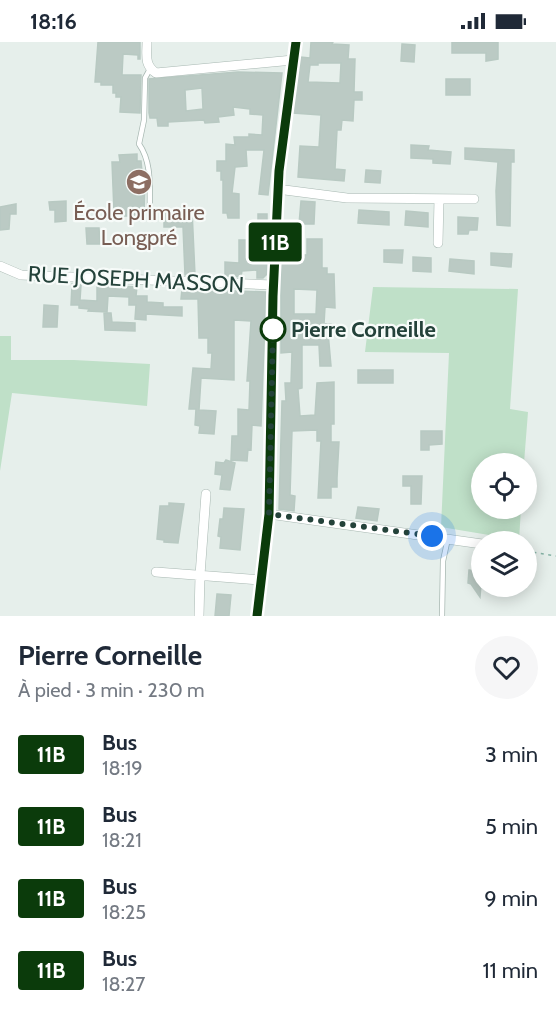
<!DOCTYPE html>
<html lang="fr">
<head>
<meta charset="utf-8">
<style>
	:root { --surface:#fff; --page:#f6f6f7; --text:#1f2937; --muted:#747a83 }
	body { margin:0; font-family:Cabin,sans-serif; background:var(--page); color:var(--text); height:100vh; display:flex; flex-direction:column; font-size:22px; white-space:nowrap }
	* { box-sizing:border-box; margin:0 }
	p { font-size:20px; color:var(--muted) }
	.icon { flex:none; width:33px; height:33px; fill:none; stroke:currentColor; stroke-width:2; stroke-linecap:round; stroke-linejoin:round }
	.map { position:relative; height:574px; overflow:hidden }
	.drawer { display:flex; flex-direction:column; background:var(--surface); flex:1 }
	.drawer>* { flex:none }
	.badge { padding:0 12px; border-radius:4px; font-size:21px; line-height:39px }
	.buttons { position:absolute; left:471px; top:411px; display:grid; gap:12px }
	.buttons a { display:grid; place-items:center; width:66px; height:66px; border-radius:50%; background:var(--surface); box-shadow:0 3px 15px #0003; font-size:30px }
	.you { position:absolute; width:30px; height:30px; margin:-15px; border:4px solid #fff; border-radius:50%; background:#1a73e8; box-shadow:0 0 0 9px #1a73e833 }
	.map>.badge { position:absolute; translate:-50% -50%; box-shadow:0 0 0 3px #fff }
	.round { display:grid; place-items:center; flex:none; width:63px; height:63px; border-radius:32px; background:var(--page) }
	.overview { display:flex; align-items:center; justify-content:space-between; height:102px; padding:0 18px }
	h1 { font-size:28px; font-weight:800; line-height:45px }
	ul { padding:0; list-style:none }
	li { display:flex; align-items:center; gap:18px; height:72px; padding:0 18px }
	li div { flex:1 }
	li b { display:block; font-size:22px }
	li em { font-style:normal }
	li .badge { min-width:66px; font-weight:700; text-align:center }
	.status { display:flex; justify-content:space-between; align-items:center; height:42px; padding:0 30px; background:var(--surface); direction:ltr }
	.status svg { height:16px; fill:currentColor }
	.map>svg:first-child { display:block }
	.green { fill:#bfe0c8 }
	.building { fill:#bbcac4; stroke:#b8c9c2; stroke-width:1.5; fill-rule:evenodd }
	.lines { fill:none; stroke-linecap:round; stroke-linejoin:round }
	.lane-casing { stroke:#a8b8b2; stroke-width:6 }
	.street-casing { stroke:#a8b8b2; stroke-width:10 }
	.path { stroke:#86b3a5; stroke-width:1.5; stroke-dasharray:3 4.5; stroke-linecap:butt }
	.lane { stroke:#fff; stroke-width:4.5 }
	.street { stroke:#fff; stroke-width:9 }
	.line-casing { stroke:#fff; stroke-width:14 }
	.line { stroke:#0b3b0b; stroke-width:9 }
	.walk { stroke:#24423a; stroke-width:6; stroke-dasharray:0 10.8 }
	.stop-dot { fill:#fff; stroke:#0b3b0b; stroke-width:3 }
	.labels { text-anchor:middle; stroke-width:4.5; stroke-linejoin:round; paint-order:stroke }
	.education-label { font-size:22px; fill:#785e54; stroke:#f7fbf9 }
	.street-label { font-size:22px; fill:#24423a; stroke:#f7fbf9 }
	.stop-label { font-size:22px; font-weight:bold; fill:#24423a; stroke:#f7fbf9; text-anchor:start }
</style>
</head>
<body>
<div class="status"><b>18:16</b><svg viewBox="0 0 49 12"><path d="M0 12V9h3v3zM5 12V6h3v6zM10 12V3h3v9zM15 12V0h3v12zM26 1h20v11H26zM47 4h2v5h-2z"/></svg></div>
<div class="map">
<svg width="556" height="574" viewBox="0 0 556 574">
	<rect width="100%" height="100%" fill="#e6efeb"/>
	<!-- green -->
	<path class="green" d="M373 245 518 247 510 367 528 370 524 421 482 422V466L521 467 519 498 441 485 449 311 365 310Z
		M0 294H11V318H74L150 322 147 364 12 351 0 429Z"/>
	<!-- building -->
	<path class="building" d="M98 0H140V17H138V13L123 12 122 33H141L140 71 120 70 121 55H116V51H113V43H101V40H95Z
		M311 0H333L332 2 349 3 348 17H355L354 50H362V58H354L353 79 342 78 341 88H337L335 127 345 128 344 139 298 135 300 104 319 105 321 73 293 71 301 15 310 16ZM318 21H341L340 41 308 40 310 23H318Z
		M452 0H498V17L486 19V11H452Z
		M402 2 415 3 414 20 401 19Z
		M238 30 282 31 268 153 259 152 264 108H246L247 124 235 125 232 151 239 152V176H228L227 171H223V138H221V129H217V119H226V102L235 103 234 95H249V92L262 93 263 73 250 72V67L233 65 234 73 218 75 219 80 205 81 204 78 168 80V84H158L157 76H150L149 71V37ZM202 46 203 67 186 69 185 48Z
		M446 37H470V53H446Z
		M411 103 429 104 428 108 451 110 450 122 433 121V117L411 116Z
		M465 106 514 108V120H511L510 184 497 183 496 149 498 120 465 117Z
		M137 112V119H141L142 130H144L145 136 144 174H121V170H114L112 120H120L119 113Z
		M366 128 381 129 380 141 365 140Z
		M66 159V179L55 180V168H50L49 160Z
		M301 159 315 160 314 182H299Z
		M16 162V172H10L9 187 0 188V165Z
		M185 168H192L195 233H185L183 185H164V171H184Z
		M359 168 389 170V183L358 181Z
		M406 169 428 171V185L405 183Z
		M258 172H267V232L263 236H257V228L242 229 241 235 225 234V220L239 221V198H250L251 189 258 190Z
		M458 175 478 176 477 188H469L468 192H458Z
		M86 186H99L100 202H87Z
		M307 197H322V226H327V232H334L335 266 325 265 324 282H331L332 290H328L331 324H320L319 303H302V346L298 347 300 374 315 373 317 341 334 340V382H331V400H339L337 436V445H331V456H318L321 399H317V388L292 389 290 453 295 454 294 469 279 467 282 359H286L285 341H291L292 310 281 311V212L307 213ZM294 247 317 248 316 272H294Z
		M384 208H403L402 221 384 220Z
		M491 211 512 212 511 225 491 223Z
		M413 215 431 216V230L413 229Z
		M450 217 474 219V232L449 229Z
		M72 242 81 243 80 258 97 259V243L137 245 136 254H147V260L163 261V265H182V274L146 272V278L135 277 136 263H129V255L108 254 107 270 88 269 89 267 79 266V263H71Z
		M182 247 266 250 261 384 252 383 251 408 248 407 247 419 231 418 232 394H238V367L249 368 250 339H247L251 279 234 278V338L201 336 199 368 216 369 214 392 199 391 200 384 195 383 196 367H189L193 326 211 327 212 311H208V296H199L198 257H181Z
		M44 263 58 264 57 285H43Z
		M104 271H111L112 280 135 281V289L105 288Z
		M358 328H393V341H358Z
		M421 389H442V402L429 403V408H421Z
		M226 418 235 421 230 448 220 447 222 433 215 432 216 420 224 421Z
		M403 434H422L421 462H411V444H403Z
		M169 461 184 462 178 501 164 500V498L157 497 160 464H169Z
		M358 465 379 467 377 479 356 476Z
		M224 466 244 467 240 508 220 506 221 495 218 494 220 477H223Z
		M469 528 482 530 480 555 471 542 468 541Z
		M217 552 231 553 229 574H215Z"/>
	<g class="lines">
		<!-- lane casing -->
		<g class="lane-casing">
			<path id="lane" d="M150 27 145 36 144 78 139 102C153 122 149 148 150 172
				M442 574 443 519 448 496"/>
		</g>
		<!-- street casing -->
		<g class="street-casing">
			<path id="street" d="M147 0C147 13 144 23 156 31L293 18
				M277 147 347 156 474 157
				M438 201 439 157
				M0 224 21 233 273 243
				M269 472 482 502
				M156 530 261 538
				M199 574 200 533 206 452
				M257 574 269 472 273 243 279 129 296 0"/>
		</g>
		<!-- path -->
		<path class="path" d="M526 509 556 514"/>
		<!-- lane -->
		<use href="#lane" class="lane"/>
		<!-- street -->
		<use href="#street" class="street"/>
	</g>
	<g class="lines">
		<!-- line casing -->
		<g class="line-casing">
			<path id="line" d="M257 574 269 472 273 254 279 129 296 0"/>
		</g>
		<!-- line -->
		<use href="#line" class="line"/>
		<!-- walk -->
		<path class="walk" d="M273 287 269 472 432 494"/>
	</g>
	<!-- icons -->
	<defs>
		<g id="school-disc" transform="scale(1.35)"><circle r="9.5" fill="#8d6e63" stroke="#f7fbf9"/><path d="M0-5L7-2L0 1L-7-2ZM-4 1L0 2.5L4 1V4Q0 6-4 4Z" fill="#fff"/></g>
	</defs>
	<g fill-rule="evenodd">
		<use href="#school-disc" x="139" y="140"/>
	</g>
	<!-- markers -->
	<circle class="stop-dot" cx="273" cy="287" r="12"/>
	<g class="labels">
		<!-- education labels -->
		<g class="education-label">
			<text x="139" y="178">École primaire<tspan x="139" dy="25">Longpré</tspan></text>
		</g>
		<!-- street labels -->
		<g class="street-label">
			<text transform="translate(136 237) rotate(3)" y="8">RUE JOSEPH MASSON</text>
		</g>
		<!-- stop labels -->
		<g class="stop-label">
			<text x="291" y="295">Pierre Corneille</text>
		</g>
	</g>
</svg>
<div class="buttons">
<a><svg class="icon" aria-label="locate" viewBox="0 0 24 24"><circle cx="12" cy="12" r="6"/><path d="M12 2v4M12 18v4M2 12h4M18 12h4"/></svg></a>
<a><svg class="icon" aria-label="layers" viewBox="0 0 24 24"><path d="M12 4l9 5-9 5-9-5zM3 14l9 5 9-5"/></svg></a>
</div>
<div class="you" style="left:432px;top:494px"></div>
<b class="badge" style="left:275px;top:200px;background:#0b3b0b;color:#fff">11B</b>
</div>
<section class="drawer">
<div class="overview"><div><h1>Pierre Corneille</h1><p>À pied · 3 min · 230 m</p></div><a class="round"><svg class="icon" aria-label="heart" viewBox="0 0 24 24"><path d="M12 20l-8-8c-3-5 5-10 8-4 3-6 11-1 8 4z"/></svg></a></div>
<ul>
<li><span class="badge" style="background:#0b3b0b;color:#fff">11B</span><div><b>Bus</b><p>18:19</p></div><em>3 min</em></li>
<li><span class="badge" style="background:#0b3b0b;color:#fff">11B</span><div><b>Bus</b><p>18:21</p></div><em>5 min</em></li>
<li><span class="badge" style="background:#0b3b0b;color:#fff">11B</span><div><b>Bus</b><p>18:25</p></div><em>9 min</em></li>
<li><span class="badge" style="background:#0b3b0b;color:#fff">11B</span><div><b>Bus</b><p>18:27</p></div><em>11 min</em></li>
</ul>
</section>
</body>
</html>
